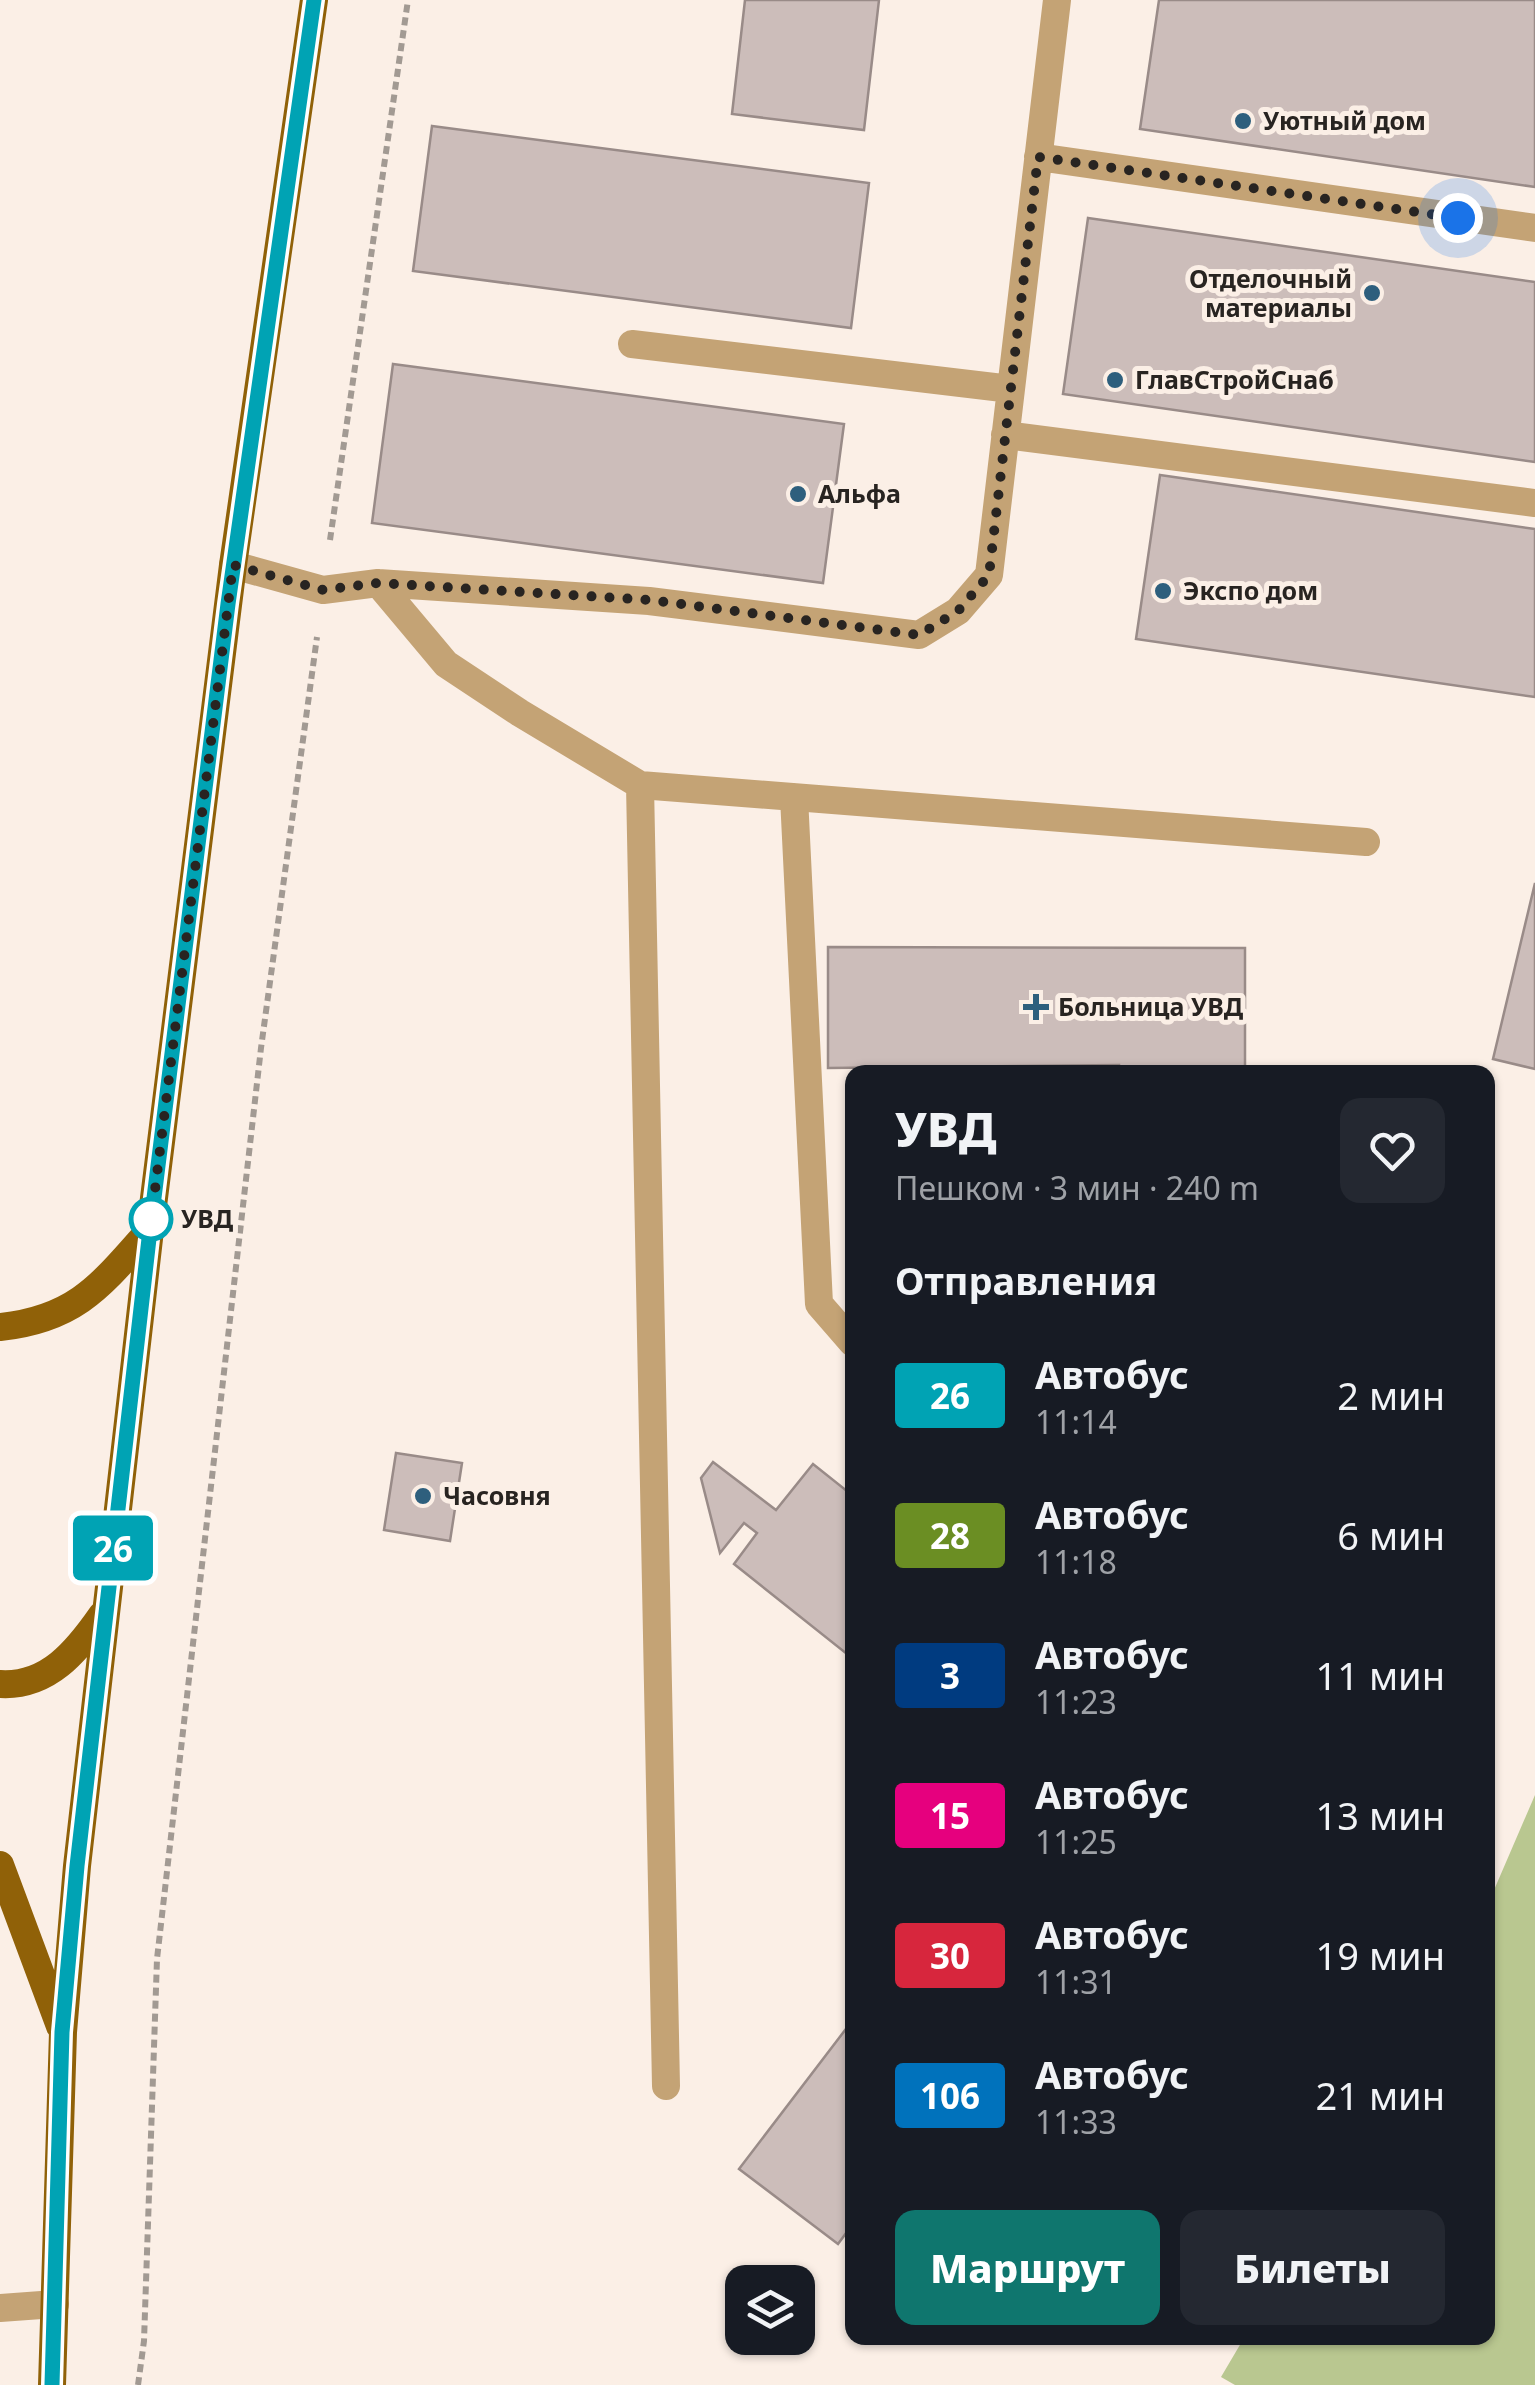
<!DOCTYPE html>
<html lang="ru">
<head>
<meta charset="utf-8">
<style>
	:root { --surface:#171b24; --page:#242831; --text:#f1f3f6; --muted:#9ea1a6; --accent:#0f766e }
	body { margin:0; font-family:"Noto Sans",sans-serif; background:var(--page); color:var(--text); height:100vh; display:flex; flex-direction:column; font-size:38px; white-space:nowrap }
	* { box-sizing:border-box; margin:0 }
	p { font-size:32px; color:var(--muted) }
	.icon { flex:none; width:55px; height:55px; fill:none; stroke:currentColor; stroke-width:2; stroke-linecap:round; stroke-linejoin:round }
	.map { position:relative; flex:1; overflow:hidden }
	.details { position:absolute; left:845px; top:1065px; width:650px; height:1280px; display:flex; flex-direction:column; background:var(--surface); border-radius:20px; box-shadow:0 2px 8px #0004 }
	.details>* { flex:none }
	.badge { padding:0 20px; border-radius:8px; font-size:35px; line-height:65px }
	.controls { position:absolute; left:725px; top:2265px; display:grid; gap:20px }
	.controls a { display:grid; place-items:center; width:90px; height:90px; border-radius:20px; background:var(--surface); box-shadow:0 2px 8px #0004; font-size:50px }
	.you { position:absolute; width:50px; height:50px; margin:-25px; border:8px solid #fff; border-radius:50%; background:#1a73e8; box-shadow:0 0 0 15px #1a73e833 }
	.map>.badge { position:absolute; translate:-50% -50%; box-shadow:0 0 0 5px #fff }
	h2 { padding:0 50px; font-size:38px; line-height:90px }
	.round { display:grid; place-items:center; flex:none; width:105px; height:105px; border-radius:20px; background:var(--page) }
	.head { display:flex; align-items:center; justify-content:space-between; height:170px; padding:0 50px }
	h1 { font-size:48px; font-weight:800; line-height:75px }
	.action { display:flex; gap:20px; margin-top:auto; padding:20px 50px }
	.action a { flex:1; height:115px; border-radius:20px; background:var(--accent); color:#fff; font-size:40px; font-weight:800; line-height:115px; text-align:center }
	.action a+a { background:var(--page); color:var(--text) }
	ul { padding:0; list-style:none }
	li { display:flex; align-items:center; gap:30px; height:140px; padding:0 50px }
	li div { flex:1 }
	li b { display:block; font-size:38px }
	li em { font-style:normal }
	li .badge { min-width:110px; font-weight:700; text-align:center }
	.map>svg:first-child { display:block }
	.green { fill:#b9c790 }
	.building { fill:#ccbdba; stroke:#998b88; stroke-width:2.5 }
	.lines { fill:none; stroke-linecap:round; stroke-linejoin:round }
	.path { stroke:#a29a93; stroke-width:6; stroke-dasharray:8 5; stroke-linecap:butt }
	.service { stroke:#c4a375; stroke-width:28 }
	.minor { stroke:#c4a375; stroke-width:28 }
	.primary { stroke:#906108; stroke-width:28 }
	.line-casing { stroke:#fff; stroke-width:22 }
	.line { stroke:#00a3b4; stroke-width:15 }
	.walk { stroke:#282421; stroke-width:10; stroke-dasharray:0 18 }
	.poi-dot { fill:#2e5f7d; stroke:#fbefe6; stroke-width:4 }
	.stop-dot { fill:#fff; stroke:#00a3b4; stroke-width:5 }
	.labels { text-anchor:middle; stroke-width:10; stroke-linejoin:round; paint-order:stroke }
	.poi-label { font-size:25px; font-weight:bold; fill:#282421; stroke:#fbefe6; text-anchor:start }
	.stop-label { font-size:25px; font-weight:bold; fill:#282421; stroke:#fbefe6; text-anchor:start }
</style>
</head>
<body>
<div class="map">
<svg width="1535" height="2385" viewBox="0 0 1535 2385">
	<rect width="100%" height="100%" fill="#fbefe6"/>
	<!-- green -->
	<path class="green" d="M1535 1795V2385H1235L1221 2377 1244 2338H1488V1904Z"/>
	<!-- building -->
	<path class="building" d="M745 0H879L864 130 732 114Z
		M1159 0H1535V187L1140 129Z
		M432 126 869 183 851 328 413 271Z
		M1088 218 1535 282V462L1063 394Z
		M393 364 844 424 823 583 372 523Z
		M1160 475 1535 529V697L1136 639Z
		M1535 883V1069L1493 1059Z
		M828 947 1245 948V1072H1119V1065L828 1068Z
		M396 1453 462 1463 450 1541 384 1530Z
		M713 1462 776 1510 813 1464 852 1495V1658L734 1564 757 1533 744 1523 720 1553 701 1478Z
		M852 2021V2225L838 2244 739 2169Z"/>
	<g class="lines">
		<!-- path -->
		<path class="path" d="M330 540 408 0
			M138 2385 144 2341 157 1959 261 1048 317 637"/>
		<!-- service -->
		<path class="service" d="M1038 157 1535 228
			M632 344 1011 389
			M1005 435 1535 503
			M233 565 323 590 378 583 649 601 919 635 958 611 989 575 1057 0
			M378 583 446 664 520 713 640 785 1366 842
			M640 785 666 2086
			M794 797 819 1304 852 1342"/>
		<!-- minor -->
		<path class="minor" d="M0 2308 55 2304"/>
		<!-- primary -->
		<path class="primary" d="M0 1327C77 1319 102 1284 150 1230
			M0 1684C48 1687 77 1651 102 1615
			M0 1865 60 2026
			M52 2385 63 2032 77 1866 150 1230 233 565 314 0"/>
	</g>
	<g class="lines">
		<!-- line casing -->
		<g class="line-casing">
			<path id="line" d="M52 2385 62 2032 77 1866 150 1230 228 604 314 0"/>
		</g>
		<!-- line -->
		<use href="#line" class="line"/>
		<!-- walk -->
		<path class="walk" d="M151 1219 150 1230 233 565 323 590 378 583 650 600 919 635 958 611 989 575 1038 157 1458 218"/>
	</g>
	<!-- markers -->
	<g class="poi-dot">
		<circle cx="1243" cy="121" r="10"/>
		<circle cx="1372" cy="293" r="10"/>
		<circle cx="1115" cy="380" r="10"/>
		<circle cx="798" cy="494" r="10"/>
		<circle cx="1163" cy="591" r="10"/>
		<path d="M1031 992h10v10h10v10h-10v10h-10v-10h-10v-10h10z"/>
		<circle cx="423" cy="1496" r="10"/>
	</g>
	<circle class="stop-dot" cx="151" cy="1219" r="20"/>
	<g class="labels">
		<!-- poi labels -->
		<g class="poi-label">
			<text x="1263" y="130">Уютный дом</text>
			<text x="1352" y="288" text-anchor="end">Отделочный<tspan x="1352" dy="29">материалы</tspan></text>
			<text x="1135" y="389">ГлавСтройСнаб</text>
			<text x="818" y="503">Альфа</text>
			<text x="1183" y="600">Экспо дом</text>
			<text x="1058" y="1016">Больница УВД</text>
			<text x="443" y="1505">Часовня</text>
		</g>
		<!-- stop labels -->
		<g class="stop-label">
			<text x="181" y="1228">УВД</text>
		</g>
	</g>
</svg>
<div class="controls">
<a><svg class="icon" aria-label="layers" viewBox="0 0 24 24"><path d="M12 4l9 5-9 5-9-5zM3 14l9 5 9-5"/></svg></a>
</div>
<div class="you" style="left:1458px;top:218px"></div>
<b class="badge" style="left:113px;top:1548px;background:#00a3b4;color:#fff">26</b>
<section class="details">
<div class="head"><div><h1>УВД</h1><p>Пешком · 3 мин · 240 m</p></div><a class="round"><svg class="icon" aria-label="heart" viewBox="0 0 24 24"><path d="M12 20l-8-8c-3-5 5-10 8-4 3-6 11-1 8 4z"/></svg></a></div>
<h2>Отправления</h2>
<ul>
<li><span class="badge" style="background:#00a3b4;color:#fff">26</span><div><b>Автобус</b><p>11:14</p></div><em>2 мин</em></li>
<li><span class="badge" style="background:#6b8e23;color:#fff">28</span><div><b>Автобус</b><p>11:18</p></div><em>6 мин</em></li>
<li><span class="badge" style="background:#003b80;color:#fff">3</span><div><b>Автобус</b><p>11:23</p></div><em>11 мин</em></li>
<li><span class="badge" style="background:#e6007e;color:#fff">15</span><div><b>Автобус</b><p>11:25</p></div><em>13 мин</em></li>
<li><span class="badge" style="background:#d7263d;color:#fff">30</span><div><b>Автобус</b><p>11:31</p></div><em>19 мин</em></li>
<li><span class="badge" style="background:#0072bc;color:#fff">106</span><div><b>Автобус</b><p>11:33</p></div><em>21 мин</em></li>
</ul>
<div class="action"><a>Маршрут</a><a>Билеты</a></div>
</section>
</div>
</body>
</html>
